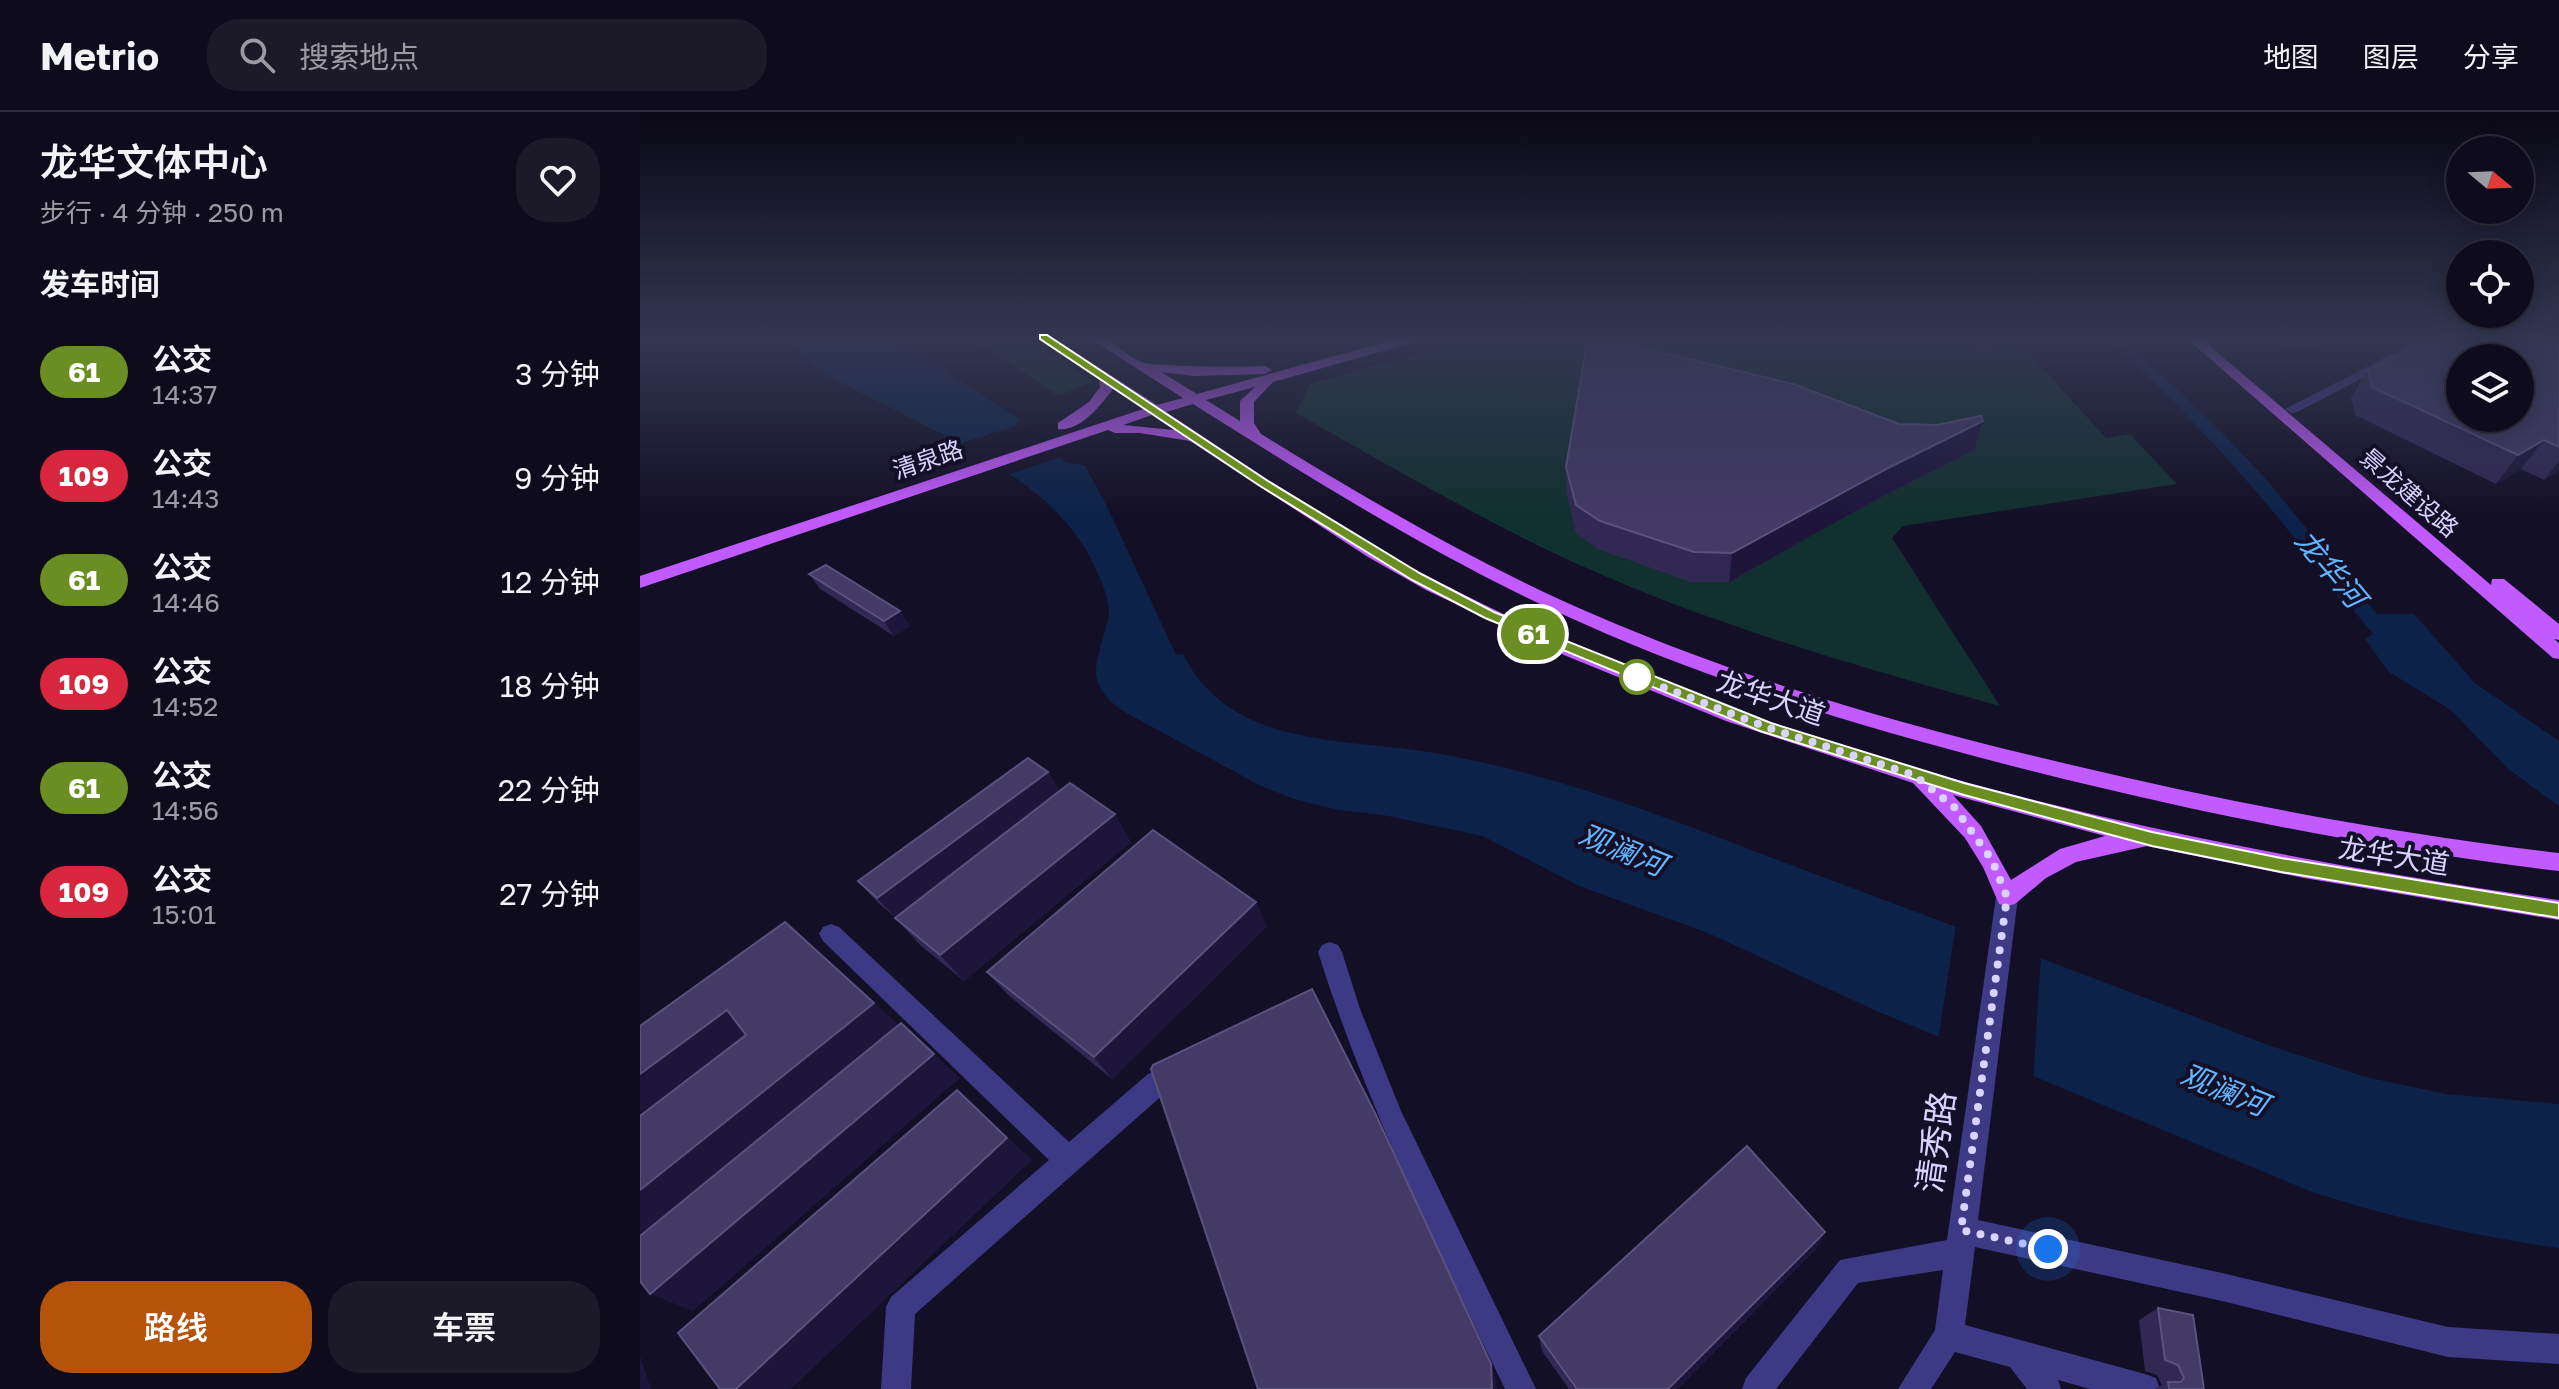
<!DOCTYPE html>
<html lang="zh">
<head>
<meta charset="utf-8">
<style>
	:root { --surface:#0e0b1c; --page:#1c1929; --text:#f1f3f6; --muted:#9b9ba3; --line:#2e2b3b; --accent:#b45309 }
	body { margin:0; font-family:"Golos Text","Noto Sans SC",sans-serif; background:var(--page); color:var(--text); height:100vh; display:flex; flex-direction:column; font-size:30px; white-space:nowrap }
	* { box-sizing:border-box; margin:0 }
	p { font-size:26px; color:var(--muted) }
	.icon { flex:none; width:44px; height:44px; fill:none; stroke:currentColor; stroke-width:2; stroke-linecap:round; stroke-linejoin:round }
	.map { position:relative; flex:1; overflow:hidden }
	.drawer { display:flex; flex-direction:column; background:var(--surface); width:640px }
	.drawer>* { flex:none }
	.badge { padding:0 16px; border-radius:26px; font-size:28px; line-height:52px }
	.needle { width:52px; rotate:109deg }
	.fabs { position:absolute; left:1806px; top:24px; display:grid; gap:16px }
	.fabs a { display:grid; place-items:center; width:88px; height:88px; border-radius:50%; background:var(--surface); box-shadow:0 4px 20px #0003,0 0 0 2px var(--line); font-size:40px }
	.you { position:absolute; width:40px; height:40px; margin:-20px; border:6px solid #fff; border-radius:50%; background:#1a73e8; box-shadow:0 0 0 12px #1a73e833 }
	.map>.badge { position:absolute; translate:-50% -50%; box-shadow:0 0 0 4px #fff }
	h2 { padding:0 40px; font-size:30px; line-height:72px }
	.round { display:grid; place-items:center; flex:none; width:84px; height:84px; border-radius:32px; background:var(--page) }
	.headline { display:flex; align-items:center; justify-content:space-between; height:136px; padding:0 40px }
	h1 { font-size:38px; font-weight:600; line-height:60px }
	.primary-button { display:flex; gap:16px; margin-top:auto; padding:16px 40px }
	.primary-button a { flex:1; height:92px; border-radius:32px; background:var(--accent); color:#fff; font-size:32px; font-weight:600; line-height:92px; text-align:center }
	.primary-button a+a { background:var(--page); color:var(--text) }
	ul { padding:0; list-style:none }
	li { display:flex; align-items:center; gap:24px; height:104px; padding:0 40px }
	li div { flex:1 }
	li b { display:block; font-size:30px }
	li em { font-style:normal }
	li .badge { min-width:88px; font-weight:700; text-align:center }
	header { display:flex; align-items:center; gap:48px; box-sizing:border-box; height:112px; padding:0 40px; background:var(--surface); border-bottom:2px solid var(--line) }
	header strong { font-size:38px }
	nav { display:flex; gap:44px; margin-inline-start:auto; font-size:28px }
	.search { width:560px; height:72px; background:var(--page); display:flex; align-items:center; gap:20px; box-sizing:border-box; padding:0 28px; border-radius:32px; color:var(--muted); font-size:30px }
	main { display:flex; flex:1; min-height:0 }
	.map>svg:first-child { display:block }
	.green { fill:#12302f }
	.water { fill:#0c2248 }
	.pier { fill:#130f26 }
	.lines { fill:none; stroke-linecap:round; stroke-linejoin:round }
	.minor { fill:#3d3a85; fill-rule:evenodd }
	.major { fill:#c25bff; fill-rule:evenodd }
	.wall { fill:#312854 }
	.shaded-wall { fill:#1d163a }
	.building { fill:#433a66; stroke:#5a527e; stroke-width:2; fill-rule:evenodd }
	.line { fill:#6b8e23; stroke:#fff; stroke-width:2 }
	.walk { stroke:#d9d4ff; stroke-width:8; stroke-dasharray:0 14.4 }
	.stop-dot { fill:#fff; stroke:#6b8e23; stroke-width:4 }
	.labels { text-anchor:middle; stroke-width:8; stroke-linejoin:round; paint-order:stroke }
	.far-street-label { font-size:24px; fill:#d9d4ff; stroke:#130f26 }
	.street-label { font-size:28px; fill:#d9d4ff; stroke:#130f26 }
	.water-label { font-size:30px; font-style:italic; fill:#62b6ff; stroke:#130f26 }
	.near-street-label { font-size:34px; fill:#d9d4ff; stroke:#130f26 }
</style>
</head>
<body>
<header>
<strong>Metrio</strong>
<div class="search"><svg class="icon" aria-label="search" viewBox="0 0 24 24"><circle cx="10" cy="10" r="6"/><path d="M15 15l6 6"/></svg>搜索地点</div>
<nav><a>地图</a><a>图层</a><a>分享</a></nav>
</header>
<main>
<section class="drawer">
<div class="headline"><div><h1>龙华文体中心</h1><p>步行 · 4 分钟 · 250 m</p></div><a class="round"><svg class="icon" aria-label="heart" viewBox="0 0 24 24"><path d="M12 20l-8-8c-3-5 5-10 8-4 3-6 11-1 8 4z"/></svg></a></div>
<h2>发车时间</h2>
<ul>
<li><span class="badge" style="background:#6b8e23;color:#fff">61</span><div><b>公交</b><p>14:37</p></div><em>3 分钟</em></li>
<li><span class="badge" style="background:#d7263d;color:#fff">109</span><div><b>公交</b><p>14:43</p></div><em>9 分钟</em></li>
<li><span class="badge" style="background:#6b8e23;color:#fff">61</span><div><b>公交</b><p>14:46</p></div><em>12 分钟</em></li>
<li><span class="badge" style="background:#d7263d;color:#fff">109</span><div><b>公交</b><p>14:52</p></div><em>18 分钟</em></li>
<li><span class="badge" style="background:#6b8e23;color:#fff">61</span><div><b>公交</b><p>14:56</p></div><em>22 分钟</em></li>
<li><span class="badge" style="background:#d7263d;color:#fff">109</span><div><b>公交</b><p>15:01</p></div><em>27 分钟</em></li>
</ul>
<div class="primary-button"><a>路线</a><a>车票</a></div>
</section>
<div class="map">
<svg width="1919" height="1277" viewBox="0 0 1919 1277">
	<rect width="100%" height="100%" fill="#130f26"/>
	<!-- green -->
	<path class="green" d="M329 225H383L453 269 419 284Z
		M838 225H1374L1466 326 1490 322 1537 372 1263 414 1252 426 1360 594C1205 551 1047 506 901 435 818 394 737 347 656 301L670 272Z"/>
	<!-- water -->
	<path class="water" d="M147 225H250L380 307 377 313 427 351 444 353 465 390 536 543 543 542C590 636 701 626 789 640 924 662 1053 716 1180 764 1330 820 1479 875 1628 933L1726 965 1806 982 1919 992V1136C1835 1124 1753 1106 1672 1080L1232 897 1068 821 939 774 843 724 743 703 698 698 654 687 619 673 481 598C446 570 455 557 465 518 466 513 470 506 469 501 469 483 455 453 446 438 393 348 255 307 170 252Z
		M1468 225H1479C1530 269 1578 315 1624 365 1663 410 1697 458 1737 502H1774L1835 571 1919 629V694L1868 657 1811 598 1749 560 1725 527 1733 522 1710 494 1703 492C1635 393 1554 308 1468 225Z"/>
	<!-- pier -->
	<path class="pier" d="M382 312 423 344 365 364 312 334Z
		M1316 812 1401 845 1393 969 1298 929Z"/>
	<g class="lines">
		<!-- minor -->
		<path class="minor" d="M1785 225H1802L1657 300 1652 301 1645 297Z
			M1367 776 1375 778 1378 785 1338 1108 1582 1161 1808 1215 1919 1222V1252L1808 1245 1582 1189 1335 1135 1325 1213 1505 1262 1516 1266 1520 1277H1450L1418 1268 1421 1277H1387L1370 1255 1315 1240 1291 1277H1258L1295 1218 1303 1158 1218 1171 1136 1277H1102L1106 1266 1200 1148 1307 1128 1356 785 1359 778Z
			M191 812 199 815 429 1030 508 962 517 959 526 962 530 971 526 980 275 1202 271 1277H241L246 1195 251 1185 409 1048 183 829 179 822 183 815Z
			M690 830 698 833 702 840 720 897 761 999 896 1277H865C796 1134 726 992 678 840L682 833Z"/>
		<!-- major -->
		<path class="major" d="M397 225H412L517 293 543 286 448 225C475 225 488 249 510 252 548 255 586 255 625 254L632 258 625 262 555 264 521 260 557 282 763 225H783L782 228 633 270 614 290V311L621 322C729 388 838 453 955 503 1110 570 1272 616 1436 654 1596 692 1756 722 1919 741V759C1737 737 1557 701 1380 656 1231 618 1083 574 942 511 805 451 679 371 553 292L526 300C615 359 704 421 799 470 1148 650 1534 732 1919 788V808L1664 766 1507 734 1436 750 1406 766 1375 792 1367 794 1359 792 1343 755 1325 726 1273 671 1086 609 924 543 786 478 728 445 550 329 500 321H475L468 318 0 476V464L503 297 473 277C461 293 440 320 418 317V311L449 290 460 275 459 267ZM615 275 600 289V309L566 288ZM512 303 534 318 483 313ZM1313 683 1465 724 1420 737 1371 768 1341 714Z
			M1545 225H1559L1851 473 1852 467H1864L1919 512V528L1914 527 1919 531V547L1913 546Z"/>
	</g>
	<!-- wall -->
	<path class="wall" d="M1302 225H1356L1352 239Z
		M1632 225H1714L1700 230 1648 237Z
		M1919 225V359L1904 368 1881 357 1856 372 1715 303 1711 286 1728 258Z
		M1002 236 1259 312 1334 338 1239 386 1089 470H1051L960 438 936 422 927 384 926 355Z
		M169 462 260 499 270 514 254 524 180 477Z
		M408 660 420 680 491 730 324 869 280 833 256 806 237 790 218 769Z
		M627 814 472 967 368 883 347 860Z
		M1185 1120 1175 1138 1038 1277H929L902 1239 899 1224Z
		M1518 1196 1564 1277H1514L1522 1273 1517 1263 1505 1259 1499 1208Z"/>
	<!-- shaded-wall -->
	<path class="shaded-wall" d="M1655 225H1714L1700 230 1648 237Z
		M1343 309 1334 338 1239 386 1089 470 1092 441 1246 357Z
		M1904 328 1881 357 1856 372 1878 343Z
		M1919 349V359L1904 368Z
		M260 499 270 514 254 524 244 509Z
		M408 660 421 682 256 806 237 786Z
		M475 702 491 730 324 869 300 843Z
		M616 790 627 814 472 967 454 945Z
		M145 810 262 916 0 1132V1078L234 891Z
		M87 898 120 923 0 1014V962Z
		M261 911 320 966 53 1199 10 1182Z
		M317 978 392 1048 151 1277H96Z
		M1185 1120 1175 1138 1038 1277H1028Z
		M0 1244 11 1277H0Z
		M851 1252 856 1266 857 1277H852Z"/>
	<!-- building -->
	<path class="building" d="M948 225H988L1002 236 1153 272 1259 312 1297 313 1341 304 1343 309 1246 357 1092 441 1054 440 960 409 936 393 926 355Z
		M1796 225H1919V335L1904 328 1878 343 1732 275 1728 258ZM1820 246H1880V306H1820Z
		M186 453 260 499 244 509 169 462Z
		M388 646 408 660 237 786 218 769Z
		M430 671 475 702 300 843 255 806Z
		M513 718 616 790 454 945 347 860Z
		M145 810 234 891 0 1078V1004L106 923 87 898 0 962V914Z
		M672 877 736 1003 851 1252 852 1277H618L511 957 513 953Z
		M261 911 294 942 10 1182 0 1169V1124Z
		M317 978 367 1026 96 1277H80L38 1221Z
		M1107 1034 1185 1120 1028 1277H937L899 1224Z
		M1518 1196 1553 1203 1564 1277H1529L1528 1270H1541L1544 1266 1538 1253 1525 1248Z"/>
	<!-- sky -->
	<linearGradient id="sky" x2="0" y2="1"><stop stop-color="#0a0815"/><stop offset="0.56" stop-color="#333752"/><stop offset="1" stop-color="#333752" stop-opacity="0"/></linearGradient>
	<rect width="1919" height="404" fill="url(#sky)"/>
	<!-- line -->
	<path class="line" d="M400 223H407L628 369 781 462 854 500 1131 611 1324 671 1512 720 1641 746 1919 791V806L1641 760 1512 734 1324 683 1120 619 845 506 772 468 620 374 400 227Z"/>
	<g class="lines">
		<!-- walk -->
		<path class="walk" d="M997 565 1126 615 1274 663 1314 695 1352 748 1367 785 1321 1118 1408 1137"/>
	</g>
	<!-- markers -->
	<circle class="stop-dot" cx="997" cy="565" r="16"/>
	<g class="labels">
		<!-- far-street labels -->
		<g class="far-street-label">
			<text transform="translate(288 348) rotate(-19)" y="8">清泉路</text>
			<text transform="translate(1769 381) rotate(41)" y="8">景龙建设路</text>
		</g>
		<!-- street labels -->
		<g class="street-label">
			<text transform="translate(1131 586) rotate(19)" y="10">龙华大道</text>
			<text transform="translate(1754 744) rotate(9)" y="10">龙华大道</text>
		</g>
		<!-- water labels -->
		<g class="water-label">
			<text transform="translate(1690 457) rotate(50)" y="10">龙华河</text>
			<text transform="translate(982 738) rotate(22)" y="10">观澜河</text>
			<text transform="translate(1584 978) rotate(22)" y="10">观澜河</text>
		</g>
		<!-- near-street labels -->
		<g class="near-street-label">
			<text transform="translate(1296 1030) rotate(-82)" y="12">清秀路</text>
		</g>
	</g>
</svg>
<div class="fabs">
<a><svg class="needle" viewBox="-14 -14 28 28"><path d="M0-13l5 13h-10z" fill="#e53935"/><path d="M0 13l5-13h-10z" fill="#9b9ba3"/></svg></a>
<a><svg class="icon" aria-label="locate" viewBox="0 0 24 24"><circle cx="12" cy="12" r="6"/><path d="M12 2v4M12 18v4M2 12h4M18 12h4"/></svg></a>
<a><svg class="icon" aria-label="layers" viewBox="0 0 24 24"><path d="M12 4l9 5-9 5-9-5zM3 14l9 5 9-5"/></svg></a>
</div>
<div class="you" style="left:1408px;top:1137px"></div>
<b class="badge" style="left:893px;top:522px;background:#6b8e23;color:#fff">61</b>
</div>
</main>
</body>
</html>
